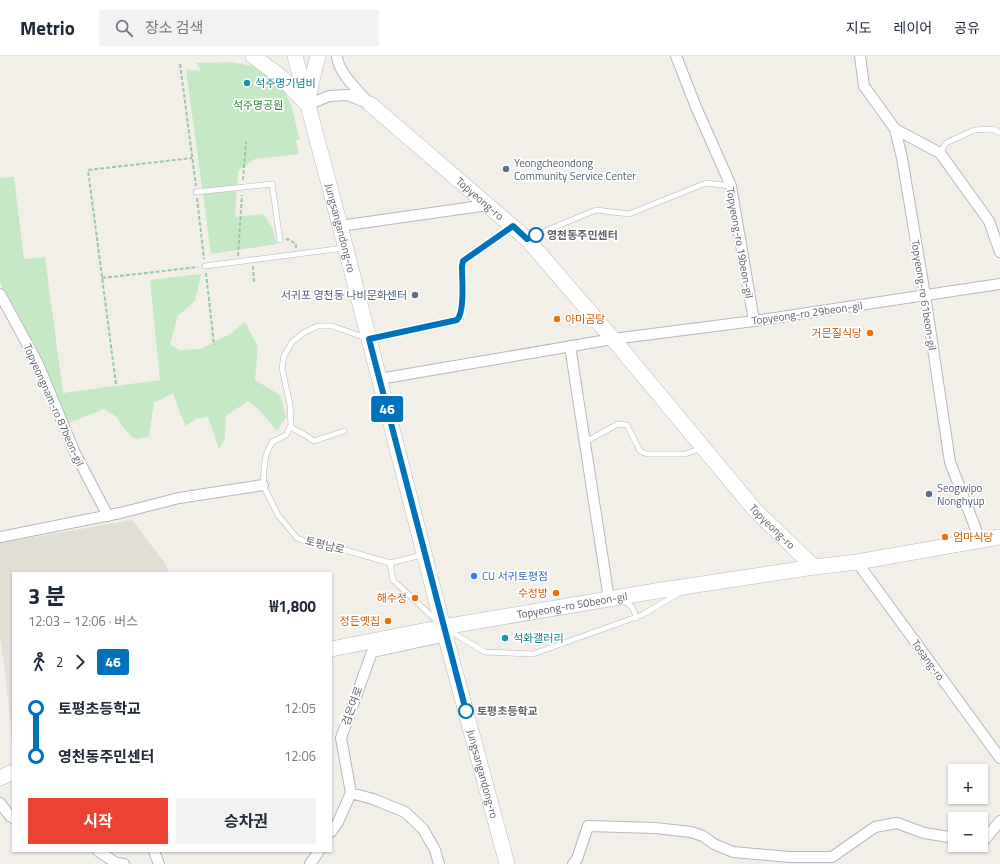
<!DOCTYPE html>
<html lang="ko">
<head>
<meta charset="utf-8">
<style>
	:root { --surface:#fff; --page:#f2f2f3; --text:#1f2937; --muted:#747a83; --line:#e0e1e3; --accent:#ea4335 }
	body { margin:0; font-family:"Titillium Web","Noto Sans KR",sans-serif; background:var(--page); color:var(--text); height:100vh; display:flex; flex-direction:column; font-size:15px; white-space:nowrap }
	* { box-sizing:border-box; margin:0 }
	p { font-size:13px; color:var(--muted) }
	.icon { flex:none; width:22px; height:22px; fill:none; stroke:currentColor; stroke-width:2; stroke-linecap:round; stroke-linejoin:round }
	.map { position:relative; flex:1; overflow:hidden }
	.details { position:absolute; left:12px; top:516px; width:320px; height:280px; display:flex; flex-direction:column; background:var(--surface); border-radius:0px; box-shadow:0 1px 3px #0004 }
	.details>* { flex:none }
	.badge { padding:0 8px; border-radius:3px; font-size:14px; line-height:26px }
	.fabs { position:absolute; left:948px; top:708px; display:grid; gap:8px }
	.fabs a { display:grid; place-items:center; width:40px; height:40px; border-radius:0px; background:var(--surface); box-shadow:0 1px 3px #0004; font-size:20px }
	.map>.badge { position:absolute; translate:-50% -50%; box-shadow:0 0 0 2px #fff }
	.legs { display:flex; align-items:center; gap:6px; height:44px; padding:0 16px; font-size:13px }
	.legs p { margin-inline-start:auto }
	.head { display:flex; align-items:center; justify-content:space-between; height:68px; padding:0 16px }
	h1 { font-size:22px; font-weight:700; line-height:30px }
	.button { display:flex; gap:8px; margin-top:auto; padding:8px 16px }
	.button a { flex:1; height:46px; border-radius:0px; background:var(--accent); color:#fff; font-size:16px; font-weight:700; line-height:46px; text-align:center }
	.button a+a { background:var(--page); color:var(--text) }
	ul { padding:0 16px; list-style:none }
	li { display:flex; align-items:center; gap:14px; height:48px; font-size:15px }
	li i { display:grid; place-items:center; width:6px; height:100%; margin:0 5px; background:currentColor }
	li i::after { content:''; width:10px; height:10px; margin:-5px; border:3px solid; border-radius:50%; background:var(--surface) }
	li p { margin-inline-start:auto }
	li:first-child i { background:linear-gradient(#0000 50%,currentColor 0) }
	li:last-child i { background:linear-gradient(currentColor 50%,#0000 0) }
	header { display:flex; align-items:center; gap:24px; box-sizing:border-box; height:56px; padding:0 20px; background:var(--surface); border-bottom:1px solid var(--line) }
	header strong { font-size:19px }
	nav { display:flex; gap:22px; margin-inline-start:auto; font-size:14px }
	.search { width:280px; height:36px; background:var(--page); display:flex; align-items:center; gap:10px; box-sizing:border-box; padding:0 14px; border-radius:0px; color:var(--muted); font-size:15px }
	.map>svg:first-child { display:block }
	.education { fill:#e1ded6 }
	.green { fill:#c5e8c5 }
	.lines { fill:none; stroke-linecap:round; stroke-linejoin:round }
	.lane-casing { stroke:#b5b8bc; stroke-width:6 }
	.street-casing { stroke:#b5b8bc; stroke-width:12 }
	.secondary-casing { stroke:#b6babf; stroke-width:16 }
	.path { stroke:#9cc7a9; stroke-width:2; stroke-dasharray:4 2; stroke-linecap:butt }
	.lane { stroke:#fff; stroke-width:5 }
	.street { stroke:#fff; stroke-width:10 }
	.secondary { stroke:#fff; stroke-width:15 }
	.line-1-casing { stroke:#fff; stroke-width:9 }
	.line-1 { stroke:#0072bc; stroke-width:6 }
	.culture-dot { fill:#0f9aa8; stroke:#fff; stroke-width:1.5 }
	.service-dot { fill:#5c6f8a; stroke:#fff; stroke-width:1.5 }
	.stop-1-dot { fill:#fff; stroke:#0072bc; stroke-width:2 }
	.food-dot { fill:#e8710a; stroke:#fff; stroke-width:1.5 }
	.shop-dot { fill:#3f7fe0; stroke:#fff; stroke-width:1.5 }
	.labels { text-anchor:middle; stroke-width:3.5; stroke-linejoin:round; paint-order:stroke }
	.culture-label { font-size:11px; fill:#0d838f; stroke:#fff; text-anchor:start }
	.park-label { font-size:11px; fill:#348238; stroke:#fff }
	.service-label { font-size:11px; fill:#4e5e75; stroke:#fff; text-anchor:start }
	.street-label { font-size:11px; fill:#5f6368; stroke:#fff }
	.stop-label { font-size:11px; font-weight:bold; fill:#5f6368; stroke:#fff; text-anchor:start }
	.food-label { font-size:11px; fill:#c56008; stroke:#fff; text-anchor:end }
	.shop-label { font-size:11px; fill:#366cbe; stroke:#fff; text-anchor:start }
</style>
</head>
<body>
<header>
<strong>Metrio</strong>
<div class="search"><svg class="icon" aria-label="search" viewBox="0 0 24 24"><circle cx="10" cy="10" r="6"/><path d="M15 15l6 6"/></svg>장소 검색</div>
<nav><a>지도</a><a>레이어</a><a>공유</a></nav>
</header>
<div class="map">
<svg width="1000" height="808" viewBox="0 0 1000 808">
	<rect width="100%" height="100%" fill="#f1efe8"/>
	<!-- education -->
	<path class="education" d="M132 464 164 506 169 517H13V694L5 616 0 581V487Z"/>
	<!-- green -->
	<path class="green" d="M231 6 253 10 281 29 291 49 300 84H296L299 98 255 103 238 115 235 161 264 158 272 172 277 188 211 198 186 13 201 15 196 7Z
		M14 121 24 203 45 201 63 337 160 324 150 224 201 218 195 245 178 260 170 288 179 294 201 293 230 278 245 266 258 291 255 324 280 339 286 361 277 375 260 355 248 345 226 360 225 383 219 393 208 361 196 363 186 370 181 360 173 337 154 347 149 380 139 383 133 382 122 370 117 361 104 353 67 368 0 226V122Z"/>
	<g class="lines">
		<!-- lane casing -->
		<g class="lane-casing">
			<path id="lane" d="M940 97 946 87 974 74 993 73 1000 77
				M196 136 272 128 280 184
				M528 182 596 154 629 158 706 127 730 130
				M205 210 344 192
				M290 371 305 379 314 385 344 375
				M585 386 618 368 627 369 640 395 647 398H685L702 392
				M422 499 390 507 345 494 314 489 297 482 278 459 263 429 264 413 266 399 272 386 286 379 291 369 290 349 282 312 284 300 292 286 305 276 318 270H332L369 283 457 265C465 255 462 224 462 210L463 205 510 172
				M390 507 393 524 437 565
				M622 545C631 547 634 553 636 562
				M448 574 485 596 533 598 642 559 679 537"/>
		</g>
		<!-- street casing -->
		<g class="street-casing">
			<path id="street" d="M337 0C337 15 359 36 369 47
				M676 0 696 51 731 130 754 265
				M860 0 864 30 895 73 902 102 925 239 950 406 980 484
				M308 49 329 40 348 39 370 48
				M895 73 940 97 989 165 1000 196
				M340 170 488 149
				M0 238 38 308 75 397 108 460
				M570 290 609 543
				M379 323 613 283 754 265 1000 228
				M0 481 120 457 179 442 263 429
				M857 506 1000 702
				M351 737 373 743 405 756 423 773 435 794 439 808
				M0 747 10 760 13 762
				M331 776 338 766 351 737 341 682 372 596 446 580
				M981 787H982L1000 765
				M98 795 116 807 124 808
				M154 795 159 808
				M310 808 319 795
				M573 808 577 803 588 770 655 772 691 776 703 780 714 788 733 796 789 801H832L875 771 897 767 924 777 955 782"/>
		</g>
		<!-- secondary casing -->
		<g class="secondary-casing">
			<g id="secondary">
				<path d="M253 0 281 21 306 47"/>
				<path id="s1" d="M295 0 340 170 443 571 507 808"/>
				<path d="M308 44 314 15 318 0"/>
				<path id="s2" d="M370 48 527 183 613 283 755 454 814 511 857 506 1000 481"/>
				<path id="s3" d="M331 593 443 571 656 535 814 511"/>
				<path d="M0 722 13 716"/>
			</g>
		</g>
		<!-- path -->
		<path class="path" d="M180 8 196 130
			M243 124 246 86
			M197 142 204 203
			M286 184 288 183 296 188V192
			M238 200 242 139
			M253 210 254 227
			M206 217 214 289
			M102 222 198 211
			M116 328 88 114 192 102"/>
		<!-- lane -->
		<use href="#lane" class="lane"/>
		<!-- street -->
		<use href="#street" class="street"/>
		<!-- secondary -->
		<use href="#secondary" class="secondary"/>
	</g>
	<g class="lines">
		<!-- line-1 casing -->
		<g class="line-1-casing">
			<path id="line-1" d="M466 655 369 283 457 264C465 255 462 224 462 210L463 205 513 170 527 183 536 179"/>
		</g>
		<!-- line-1 -->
		<use href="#line-1" class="line-1"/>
	</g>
	<!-- markers -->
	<g class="culture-dot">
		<circle cx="247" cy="27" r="4"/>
		<circle cx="505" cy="582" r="4"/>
	</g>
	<g class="service-dot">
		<circle cx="506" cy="113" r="4"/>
		<circle cx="415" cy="239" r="4"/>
		<circle cx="929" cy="438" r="4"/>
	</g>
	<g class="stop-1-dot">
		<circle cx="536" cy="179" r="7"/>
		<circle cx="466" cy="655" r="7"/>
	</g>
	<g class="food-dot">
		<circle cx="557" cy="263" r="4"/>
		<circle cx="870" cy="277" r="4"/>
		<circle cx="945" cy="481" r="4"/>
		<circle cx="556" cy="537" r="4"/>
		<circle cx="415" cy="542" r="4"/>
		<circle cx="388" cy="565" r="4"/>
	</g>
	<circle class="shop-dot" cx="474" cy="520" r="4"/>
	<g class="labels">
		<!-- culture labels -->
		<g class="culture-label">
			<text x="255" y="31">석주명기념비</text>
			<text x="513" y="586">석화갤러리</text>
		</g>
		<!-- park labels -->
		<g class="park-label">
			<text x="258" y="53">석주명공원</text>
		</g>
		<!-- service labels -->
		<g class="service-label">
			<text x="514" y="111">Yeongcheondong<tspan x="514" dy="13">Community Service Center</tspan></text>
			<text x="407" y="243" text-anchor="end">서귀포 영천동 나비문화센터</text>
			<text x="937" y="436">Seogwipo<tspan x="937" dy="13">Nonghyup</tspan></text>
		</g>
		<!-- street labels -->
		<g class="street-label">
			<text dy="4" stroke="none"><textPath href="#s2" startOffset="145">Topyeong-ro</textPath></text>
			<text dy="4" stroke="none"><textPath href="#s1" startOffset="178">Jungsangandong-ro</textPath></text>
			<text transform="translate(740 187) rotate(80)" y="4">Topyeong-ro 19beon-gil</text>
			<text transform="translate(924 239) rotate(81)" y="4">Topyeong-ro 61beon-gil</text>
			<text transform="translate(807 257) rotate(-8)" y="4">Topyeong-ro 29beon-gil</text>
			<text transform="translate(54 349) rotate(66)" y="4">Topyeongnam-ro 87beon-gil</text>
			<text dy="4" stroke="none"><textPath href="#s2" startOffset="585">Topyeong-ro</textPath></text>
			<text transform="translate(325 489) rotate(14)" y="4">토평남로</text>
			<text dy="4" stroke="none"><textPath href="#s3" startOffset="245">Topyeong-ro 50beon-gil</textPath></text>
			<text transform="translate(928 604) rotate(54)" y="4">Tosang-ro</text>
			<text transform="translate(352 650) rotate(-70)" y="4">검은여로</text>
			<text dy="4" stroke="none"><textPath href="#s1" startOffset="742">Jungsangandong-ro</textPath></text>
		</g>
		<!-- stop labels -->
		<g class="stop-label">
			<text x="547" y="183">영천동주민센터</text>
			<text x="477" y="659">토평초등학교</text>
		</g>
		<!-- food labels -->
		<g class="food-label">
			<text x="565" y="267" text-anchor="start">아미곰탕</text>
			<text x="862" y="281">거믄질식당</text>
			<text x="953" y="485" text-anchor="start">엄마식당</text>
			<text x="548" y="541">수정방</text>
			<text x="407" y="546">해수정</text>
			<text x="380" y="569">정든옛집</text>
		</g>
		<!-- shop labels -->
		<g class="shop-label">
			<text x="482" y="524">CU 서귀토평점</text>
		</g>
	</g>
</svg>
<div class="fabs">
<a>+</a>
<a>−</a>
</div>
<b class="badge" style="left:387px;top:353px;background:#0072bc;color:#fff">46</b>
<section class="details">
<div class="head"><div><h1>3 분</h1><p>12:03 – 12:06 · 버스</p></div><b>₩1,800</b></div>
<div class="legs"><svg class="icon" aria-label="walk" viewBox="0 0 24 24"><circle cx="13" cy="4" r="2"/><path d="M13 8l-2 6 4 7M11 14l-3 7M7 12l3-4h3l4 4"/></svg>2<svg class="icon" aria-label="forward" viewBox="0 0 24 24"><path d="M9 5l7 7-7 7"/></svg><b class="badge" style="background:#0072bc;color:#fff">46</b></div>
<ul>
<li><i style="color:#0072bc"></i><b>토평초등학교</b><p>12:05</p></li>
<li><i style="color:#0072bc"></i><b>영천동주민센터</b><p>12:06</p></li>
</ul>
<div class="button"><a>시작</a><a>승차권</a></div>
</section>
</div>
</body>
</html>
